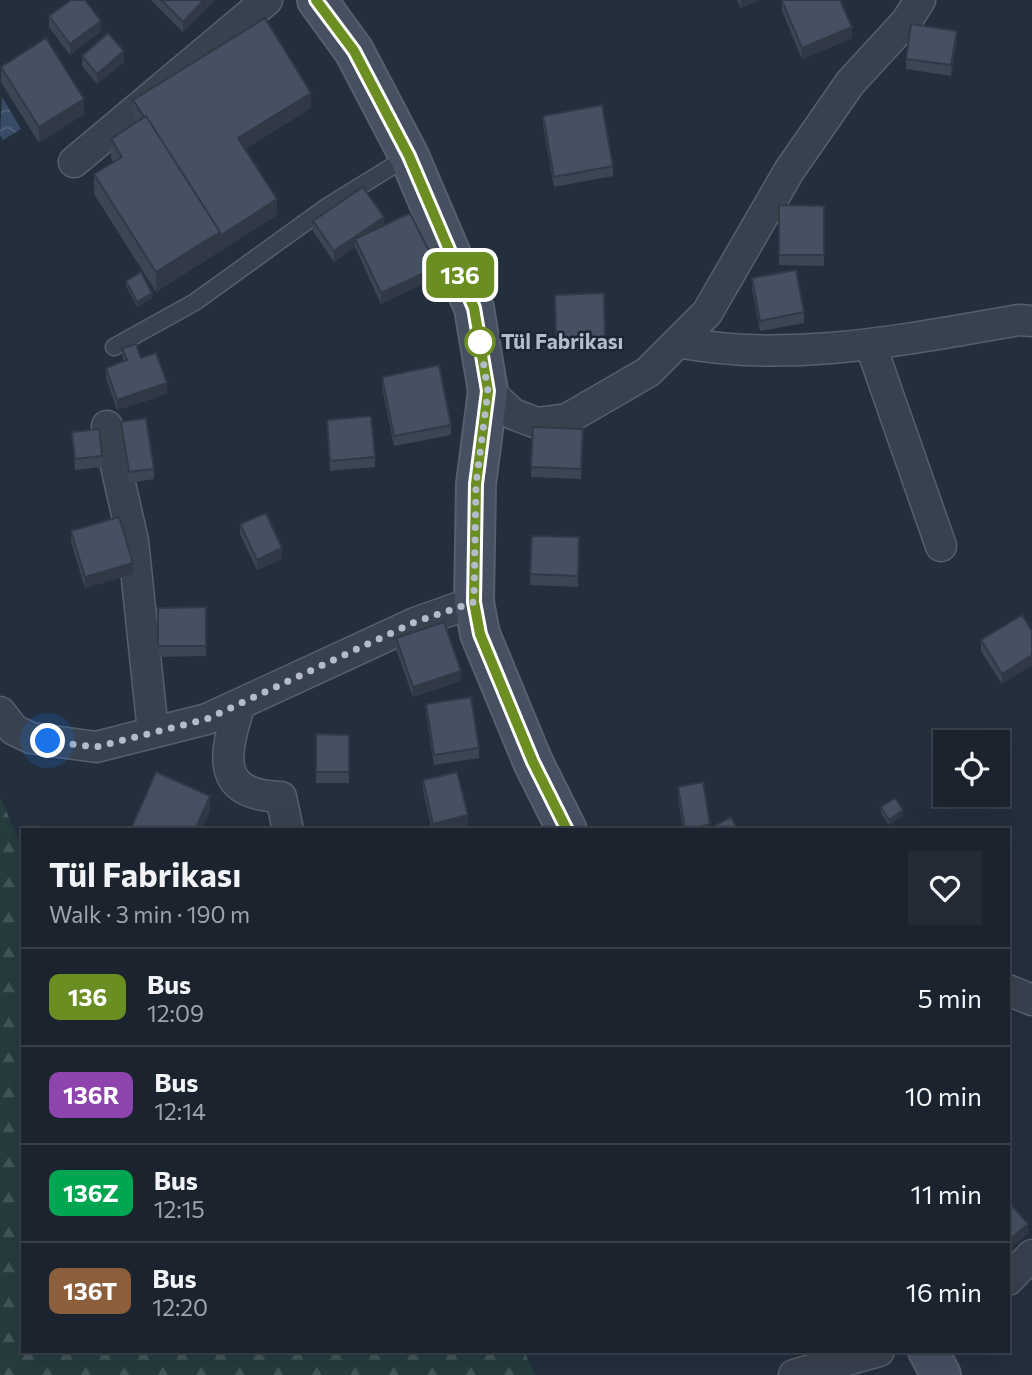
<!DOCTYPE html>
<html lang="en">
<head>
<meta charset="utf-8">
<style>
	:root { --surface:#1b232e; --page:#242b36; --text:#f1f3f6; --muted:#a0a4aa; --line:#39404a }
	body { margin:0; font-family:Commissioner,sans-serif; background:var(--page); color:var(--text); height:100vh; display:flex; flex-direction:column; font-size:26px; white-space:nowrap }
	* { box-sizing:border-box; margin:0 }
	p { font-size:23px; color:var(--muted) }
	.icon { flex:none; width:38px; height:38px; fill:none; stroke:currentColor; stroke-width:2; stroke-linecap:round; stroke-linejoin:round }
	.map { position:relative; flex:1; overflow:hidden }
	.side { position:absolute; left:21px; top:828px; width:989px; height:525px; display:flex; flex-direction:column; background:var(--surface); border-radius:0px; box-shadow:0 7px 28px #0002,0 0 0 2px var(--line) }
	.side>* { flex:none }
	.badge { padding:0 14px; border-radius:10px; font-size:24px; line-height:46px }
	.fabs { position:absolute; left:933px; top:730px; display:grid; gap:14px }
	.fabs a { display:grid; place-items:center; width:77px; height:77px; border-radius:0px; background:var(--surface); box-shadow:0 7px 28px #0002,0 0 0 2px var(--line); font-size:35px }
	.you { position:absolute; width:35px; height:35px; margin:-18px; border:5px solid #fff; border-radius:50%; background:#1a73e8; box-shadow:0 0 0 10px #1a73e833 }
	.map>.badge { position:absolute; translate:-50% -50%; box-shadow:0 0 0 4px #fff }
	.round { display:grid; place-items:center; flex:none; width:74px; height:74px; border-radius:0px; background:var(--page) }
	.summary { display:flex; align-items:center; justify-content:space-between; height:119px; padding:0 28px }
	h1 { font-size:33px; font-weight:700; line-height:52px }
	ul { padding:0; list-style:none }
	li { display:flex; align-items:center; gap:21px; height:98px; padding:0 28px; border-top:2px solid var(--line) }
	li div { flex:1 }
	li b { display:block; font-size:26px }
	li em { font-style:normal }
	li .badge { min-width:77px; font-weight:700; text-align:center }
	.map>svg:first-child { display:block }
	.forest { fill:url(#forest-firs) }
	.water { fill:url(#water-waves) }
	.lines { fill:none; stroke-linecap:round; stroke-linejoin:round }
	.service-casing { stroke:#565f6c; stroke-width:19 }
	.minor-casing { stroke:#565f6c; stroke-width:33 }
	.secondary-casing { stroke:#565f6c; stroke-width:42 }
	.service { stroke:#38414e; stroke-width:16 }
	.minor { stroke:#38414e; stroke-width:30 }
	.secondary { stroke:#465061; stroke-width:38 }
	.wall { fill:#3b4654 }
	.shaded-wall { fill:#303945 }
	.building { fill:#455162; stroke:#303945; stroke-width:2 }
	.line-casing { stroke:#fff; stroke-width:16 }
	.line { stroke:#6b8e23; stroke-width:10 }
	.walk { stroke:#b4bcc9; stroke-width:7; stroke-dasharray:0 12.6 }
	.stop-dot { fill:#fff; stroke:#6b8e23; stroke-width:3.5 }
	.labels { text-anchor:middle; stroke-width:5; stroke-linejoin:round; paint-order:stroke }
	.stop-label { font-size:21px; font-weight:bold; fill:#b4bcc9; stroke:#1d2633; text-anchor:start }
</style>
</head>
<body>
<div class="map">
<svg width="1032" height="1375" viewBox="0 0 1032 1375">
	<defs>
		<pattern id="forest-firs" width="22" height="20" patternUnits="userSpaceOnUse" patternTransform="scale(1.75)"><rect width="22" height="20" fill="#263c3f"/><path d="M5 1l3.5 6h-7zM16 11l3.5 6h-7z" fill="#435659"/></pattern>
		<pattern id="water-waves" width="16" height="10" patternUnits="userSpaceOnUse" patternTransform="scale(1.75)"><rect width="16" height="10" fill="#394c67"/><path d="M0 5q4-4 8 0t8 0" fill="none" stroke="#53647b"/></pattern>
	</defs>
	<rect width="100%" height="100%" fill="#242f3e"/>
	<!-- forest -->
	<path class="forest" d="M0 796 23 852V1351H524L535 1375H0Z"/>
	<!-- water -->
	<path class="water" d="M2 97 21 129 3 140 0 135Z"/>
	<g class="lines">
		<!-- service casing -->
		<g class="service-casing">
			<path id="service" d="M114 347 195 302 328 206 409 156"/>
		</g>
		<!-- minor casing -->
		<g class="minor-casing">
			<path id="minor" d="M74 162 267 0
				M678 342C791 364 907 339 1019 320L1032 321
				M871 346 941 546
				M488 391 513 414 537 423 567 419 648 372 707 313 789 171 850 83 906 22 920 0
				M107 426 133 541 153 732
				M239 707C224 755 215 795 281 797L288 830
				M0 712 14 730 31 738 96 747 207 719 415 623 474 602
				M1008 990 1032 1000
				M1008 1280 1032 1255
				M794 1375 879 1351"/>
		</g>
		<!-- secondary casing -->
		<g class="secondary-casing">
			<path id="secondary" d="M317 0 354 51 409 156 474 308 488 391 476 484 474 602 480 634 533 762 567 830
				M928 1351 941 1375"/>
		</g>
		<!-- service -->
		<use href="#service" class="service"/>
		<!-- minor -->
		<use href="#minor" class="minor"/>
		<!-- secondary -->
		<use href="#secondary" class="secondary"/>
	</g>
	<!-- wall -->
	<path class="wall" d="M151 0H215L183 32Z
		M737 0H759L741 8Z
		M782 1 852 38 802 59 782 11Z
		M49 16 101 31 70 55 49 27Z
		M957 41 951 76 906 69V59Z
		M82 56 124 62 97 84 82 66Z
		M1 67 84 114 39 143 1 82Z
		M133 100 311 108 245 149 277 215 156 292 94 194V174L113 162 111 158V139L137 122 133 115Z
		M543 116 613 166V176L554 187 543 126Z
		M779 205 824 206V266L779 265Z
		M313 221 384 225 437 277 381 304 355 247 334 262 313 231Z
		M752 278 804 312V323L760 331 752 289Z
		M126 281 152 298 137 307 126 286Z
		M555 295 605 340V350L556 351Z
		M122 348 141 358 167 394 117 410 106 378V368L123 361Z
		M382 377 451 425V435L394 446 382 387Z
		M327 420 375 457V467L330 471Z
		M121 422 154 469V479L129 483 121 432Z
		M533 427 583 429 581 479 531 477Z
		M72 432 102 456V467L75 470Z
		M240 524 282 559 257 570 240 534Z
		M71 531 133 574 85 588 71 541Z
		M532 536 579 537 578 587 530 585Z
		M206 607V656L158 657V608Z
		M1022 615 1002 684 981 651V640Z
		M396 638 461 681 413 697 396 649Z
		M426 704 479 748V758L434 765 426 714Z
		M316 734 349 735V783H316Z
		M423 780 468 826 452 830H432L423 791Z
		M678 787 710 827 738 830H683L678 797Z
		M881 807 903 815 889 825 881 813Z"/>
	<!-- shaded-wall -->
	<path class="shaded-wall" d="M204 0H215L183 32V22Z
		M741 0H759L741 8Z
		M101 21V31L70 55V44Z
		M852 27V38L802 59V48Z
		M957 31V41L951 76V65Z
		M124 51V62L97 84V74Z
		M311 93V108L238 154V138Z
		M84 99V114L39 143V127Z
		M277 199V215L156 292V272L220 232Z
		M384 217V228L355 239V247L334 262V251Z
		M437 267V277L381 304V293Z
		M152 293V298L137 307V302Z
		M167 383V394L117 410V400Z
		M282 548V559L257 570V560Z
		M133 563V574L85 588V577Z
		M1032 655V665L1002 684V674Z
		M461 671V681L413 697V687Z
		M210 796V811L202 830H195Z
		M903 810V815L889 825V820Z
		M468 815V826L452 830H433V824Z
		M710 824V830H690Z
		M1028 1224V1234L1008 1251V1241Z"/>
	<!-- building -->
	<path class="building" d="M71 0H85L101 21 70 44 49 16Z
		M161 0H204L183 22Z
		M784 0H840L852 27 802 48 782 1Z
		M265 18 311 93 238 138 277 199 220 236V232L146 116 144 117 133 100Z
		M911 24 957 31 951 65 906 59Z
		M108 33 124 51 97 74 82 56Z
		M46 38 84 99 39 127 1 67Z
		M602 105 613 166 554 177 543 116Z
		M146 116 220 232 156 272 94 174 122 157 111 139Z
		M363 187 384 217 334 251 313 221Z
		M779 205 824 206V255H779Z
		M410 213 437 267 381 293 355 239Z
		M796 270 804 312 760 321 752 278Z
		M141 272 152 293 137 302 126 281Z
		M604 293 605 340 556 341 555 295Z
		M136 344 141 358 156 353 167 383 117 400 106 368 127 360 122 348Z
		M439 365 451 425 394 436 382 377Z
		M371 416 375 457 330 461 327 420Z
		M146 418 154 469 129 472 121 422Z
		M533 427 583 429 581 469 531 467Z
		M99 429 102 456 75 459 72 432Z
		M266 513 282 548 257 560 240 524Z
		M119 517 133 563 85 577 71 531Z
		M532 536 579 537 578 576 530 574Z
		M206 607V646H158V608Z
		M1022 615 1032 631V655L1002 674 981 640Z
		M444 622 461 671 413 687 396 638Z
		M471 697 479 748 434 755 426 704Z
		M316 734 349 735V772H316Z
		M156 772 210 796 195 830H139L132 826Z
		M457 772 468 815 433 824 423 780Z
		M703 782 710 824 690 830H685L678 787Z
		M895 798 903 810 889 820 881 807Z
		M731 817 738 830H706Z
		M1008 1201 1028 1224 1008 1241Z"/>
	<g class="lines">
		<!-- line casing -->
		<g class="line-casing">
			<path id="line" d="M316 0 354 51 409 156 474 308 488 391 476 484 474 602 480 634 533 762 567 830"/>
		</g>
		<!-- line -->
		<use href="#line" class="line"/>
		<!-- walk -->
		<path class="walk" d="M48 741 96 747 207 719 415 622 474 602 476 484 488 391 480 342"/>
	</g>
	<!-- markers -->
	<circle class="stop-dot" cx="480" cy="342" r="14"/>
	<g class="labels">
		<!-- stop labels -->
		<g class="stop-label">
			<text x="501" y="349">Tül Fabrikası</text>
		</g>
	</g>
</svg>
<div class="fabs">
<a><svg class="icon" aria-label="locate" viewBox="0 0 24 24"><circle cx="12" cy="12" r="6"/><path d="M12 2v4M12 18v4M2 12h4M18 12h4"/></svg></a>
</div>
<div class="you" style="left:48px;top:741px"></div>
<b class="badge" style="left:460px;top:275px;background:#6b8e23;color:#fff">136</b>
<section class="side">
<div class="summary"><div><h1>Tül Fabrikası</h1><p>Walk · 3 min · 190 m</p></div><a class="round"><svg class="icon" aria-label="heart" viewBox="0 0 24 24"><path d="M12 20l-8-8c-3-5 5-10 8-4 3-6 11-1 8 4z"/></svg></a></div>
<ul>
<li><span class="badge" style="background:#6b8e23;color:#fff">136</span><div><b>Bus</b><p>12:09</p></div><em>5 min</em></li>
<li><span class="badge" style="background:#8e44ad;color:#fff">136R</span><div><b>Bus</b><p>12:14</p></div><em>10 min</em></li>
<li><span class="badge" style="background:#00a651;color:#fff">136Z</span><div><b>Bus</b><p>12:15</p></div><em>11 min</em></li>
<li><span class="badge" style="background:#8b5e3c;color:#fff">136T</span><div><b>Bus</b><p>12:20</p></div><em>16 min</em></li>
</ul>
</section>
</div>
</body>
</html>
